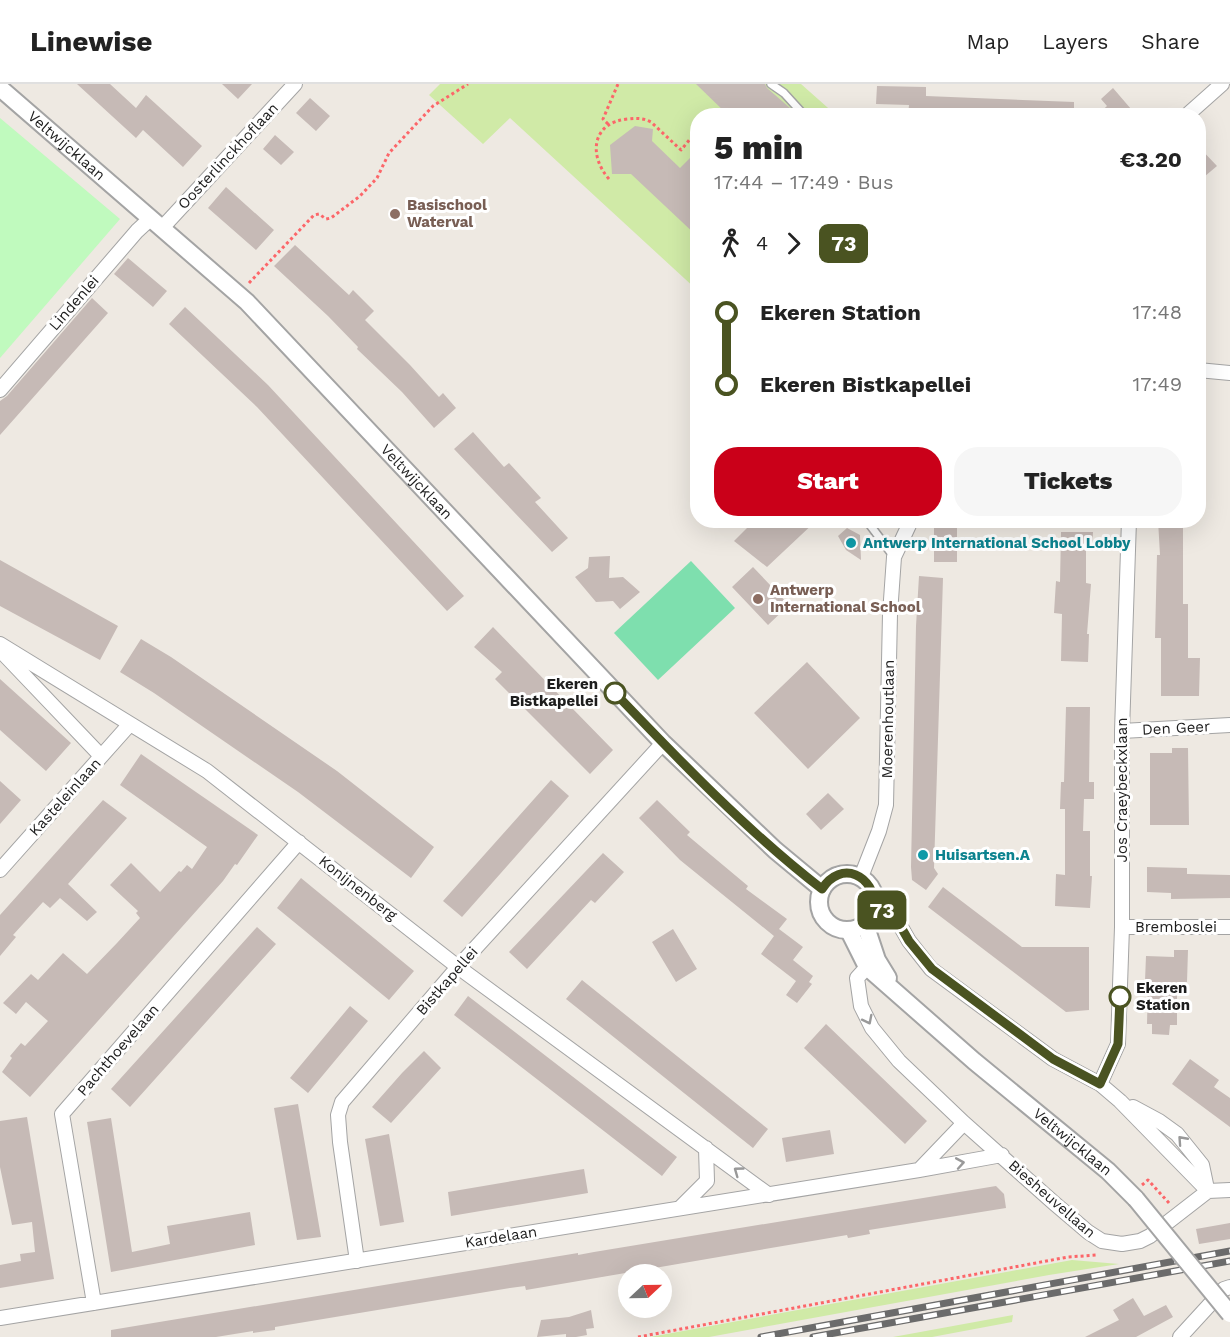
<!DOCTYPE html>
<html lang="en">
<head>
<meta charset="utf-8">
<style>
	:root { --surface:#fff; --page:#f6f6f6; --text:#222; --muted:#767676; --line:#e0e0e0; --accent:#ca0019 }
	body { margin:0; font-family:"Work Sans",sans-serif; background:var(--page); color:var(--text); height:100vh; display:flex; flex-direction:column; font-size:22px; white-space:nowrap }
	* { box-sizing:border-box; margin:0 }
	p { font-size:20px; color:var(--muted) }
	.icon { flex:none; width:33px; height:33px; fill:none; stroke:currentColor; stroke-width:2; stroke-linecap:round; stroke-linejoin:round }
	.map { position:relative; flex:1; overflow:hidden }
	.drawer { position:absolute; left:690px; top:24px; width:516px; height:420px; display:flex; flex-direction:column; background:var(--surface); border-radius:24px; box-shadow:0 6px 24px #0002 }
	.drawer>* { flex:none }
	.badge { padding:0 12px; border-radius:9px; font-size:21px; line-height:39px }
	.needle { width:39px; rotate:68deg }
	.buttons { position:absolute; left:618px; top:1180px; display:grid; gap:12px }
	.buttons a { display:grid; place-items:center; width:54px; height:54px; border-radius:50%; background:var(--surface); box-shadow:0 6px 24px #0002; font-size:30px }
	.map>.badge { position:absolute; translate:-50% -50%; box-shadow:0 0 0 3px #fff }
	.legs { display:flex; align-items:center; gap:9px; height:66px; padding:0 24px; font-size:20px }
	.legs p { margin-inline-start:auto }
	.head { display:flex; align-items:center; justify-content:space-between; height:102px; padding:0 24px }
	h1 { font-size:33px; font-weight:800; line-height:45px }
	.action { display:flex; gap:12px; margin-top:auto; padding:12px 24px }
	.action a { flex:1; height:69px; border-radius:24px; background:var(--accent); color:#fff; font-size:24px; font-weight:800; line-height:69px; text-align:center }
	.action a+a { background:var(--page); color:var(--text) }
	ul { padding:0 24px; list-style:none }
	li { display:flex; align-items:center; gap:21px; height:72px; font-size:22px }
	li i { display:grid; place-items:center; width:9px; height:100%; margin:0 8px; background:currentColor }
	li i::after { content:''; width:15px; height:15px; margin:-8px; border:4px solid; border-radius:50%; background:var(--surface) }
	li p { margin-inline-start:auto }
	li:first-child i { background:linear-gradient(#0000 50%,currentColor 0) }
	li:last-child i { background:linear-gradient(currentColor 50%,#0000 0) }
	header { display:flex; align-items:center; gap:36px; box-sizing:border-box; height:84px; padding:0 30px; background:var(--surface); border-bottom:2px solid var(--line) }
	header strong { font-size:28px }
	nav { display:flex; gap:33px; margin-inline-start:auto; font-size:21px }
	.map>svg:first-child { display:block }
	.grass { fill:#d0eaa7 }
	.park { fill:#c0fabe }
	.pitch { fill:#7edfae }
	.building { fill:#c6bab6 }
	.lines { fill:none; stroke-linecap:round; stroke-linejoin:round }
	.service-casing { stroke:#a4a4a4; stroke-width:10 }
	.minor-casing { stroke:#a4a4a4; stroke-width:16 }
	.tertiary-casing { stroke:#a4a4a4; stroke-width:20 }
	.path { stroke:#fc6669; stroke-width:3; stroke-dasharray:3 3; stroke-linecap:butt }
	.service { stroke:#fff; stroke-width:7 }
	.minor { stroke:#fff; stroke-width:14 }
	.tertiary { stroke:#fff; stroke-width:16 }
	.rail-casing { stroke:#6b6b6b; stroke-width:7 }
	.rail { stroke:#fff; stroke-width:4.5; stroke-dasharray:14; stroke-linecap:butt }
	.tertiary-bridge-casing { stroke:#a4a4a4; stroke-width:20; stroke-linecap:butt }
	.tertiary-bridge { stroke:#fff; stroke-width:16 }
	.oneway { stroke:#999 }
	.line-1-casing { stroke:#fff; stroke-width:14 }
	.line-1 { stroke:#4a5321; stroke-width:9 }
	.education-dot { fill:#8d6e63; stroke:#fff; stroke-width:2 }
	.culture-dot { fill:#0f9aa8; stroke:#fff; stroke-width:2 }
	.stop-1-dot { fill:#fff; stroke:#4a5321; stroke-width:3 }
	.labels { text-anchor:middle; stroke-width:6; stroke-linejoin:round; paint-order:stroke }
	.street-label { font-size:15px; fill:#1d1d1d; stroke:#fff }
	.education-label { font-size:15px; font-weight:bold; fill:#785e54; stroke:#fff; text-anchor:start }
	.culture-label { font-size:15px; font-weight:bold; fill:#0d838f; stroke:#fff; text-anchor:start }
	.stop-label { font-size:15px; font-weight:bold; fill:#1d1d1d; stroke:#fff; text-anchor:end }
</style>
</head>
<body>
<header>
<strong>Linewise</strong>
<nav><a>Map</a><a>Layers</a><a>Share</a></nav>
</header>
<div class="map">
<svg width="1230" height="1253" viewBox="0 0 1230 1253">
	<rect width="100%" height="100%" fill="#eee9e2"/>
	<!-- grass -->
	<path class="grass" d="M440 0H801L836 31 698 32 697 206 510 34 483 60 429 11Z
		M1072 1176 1119 1180 1049 1191 709 1253H650Z
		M1013 1231 1012 1238 932 1253H893Z"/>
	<!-- park -->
	<path class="park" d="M0 34 120 135 0 274Z"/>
	<!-- pitch -->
	<path class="pitch" d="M691 477 735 524 658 596 614 549Z"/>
	<!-- building -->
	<path class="building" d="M77 0H110L136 24 146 11 202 62 183 83 143 46 136 54Z
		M222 0H252L238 15Z
		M696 0H765L767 4 790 24 783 32H729Z
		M877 2 926 3V12L1074 18V32L908 31 909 21 876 20Z
		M1113 4 1137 32H1096L1107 22 1101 15Z
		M310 14 330 32 316 47 296 29Z
		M635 42 653 45 652 57 680 84 698 66V153L631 90H612L610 61Z
		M275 51 294 68 281 81 263 65Z
		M1198 62 1217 82 1198 98Z
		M226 103 274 146 256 166 208 124Z
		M295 161 349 211 353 206 374 227 365 236 410 281 439 313 443 309 456 324 434 344 402 308 357 265 358 263 328 232 274 182Z
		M128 174 167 207 153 223 114 190Z
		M92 214 108 229 0 351V317L7 312Z
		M185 223 268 301 464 512 447 527 257 323 169 240Z
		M473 348 504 383 509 379 541 414 535 418 568 454 552 468 454 365Z
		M755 436H817L767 483 734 457Z
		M1158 436H1183V520H1188V574H1200L1199 612H1161V554H1155L1157 471H1160Z
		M934 443H957V478H934Z
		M847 444 860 451 861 476 846 466 838 452Z
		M1061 448H1093L1092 464H1086V499L1091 500 1087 550H1089L1088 578 1061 577 1062 530 1054 529 1056 497 1060 498Z
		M610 472 609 494 623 493 640 508 620 525 613 517 596 518 575 493 588 484 589 473Z
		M0 476 118 542 100 576 0 522Z
		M753 483 789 521 768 541 732 503Z
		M919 492 943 494 934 784 938 790 926 806 912 796 911 783 916 542Z
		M493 543 613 666 590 690 495 595 502 588 474 563Z
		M141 555 171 573 337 687 434 763 411 794 298 708 154 609 120 588Z
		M807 578 860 634 808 685 754 629Z
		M0 595 71 659 46 687 0 646Z
		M1066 623H1090L1089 698H1094V715H1084L1083 747H1090V792H1092L1090 824 1055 822 1056 790 1065 791V725H1060L1061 698H1064Z
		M1172 664H1188L1189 741H1150V669H1172Z
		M141 670 258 751 237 781 235 780 223 797 30 1013 2 988 12 974 10 972 21 959 25 962 48 937 26 918 16 930 3 919 31 890 38 896 63 869 87 890 117 859 140 834 136 829 138 827 110 801 131 779 160 808 179 787 181 788 187 781 192 785 207 763 120 701Z
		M551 696 569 712 462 833 443 817Z
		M0 697 21 716 0 740Z
		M828 709 844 725 821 746 806 730Z
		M103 716 127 734 68 800 97 828 87 837 60 814 50 824 43 818 13 851 16 853 0 872V831Z
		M657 716 690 748 687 751 748 802 746 805 787 835 779 845 803 863 793 876 813 892 809 898 812 900 797 919 786 911 796 897 761 870 774 852 680 776 639 734Z
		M603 769 624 788 595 819 591 816 527 885 509 868Z
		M1147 783 1187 784V790L1230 791V814L1171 815V809L1147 808Z
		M301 794 414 887 389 916 277 824Z
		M943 803 1022 863H1089V926L1066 928 928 823Z
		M257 843 276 860 130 1023 111 1005Z
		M673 845 697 885 676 898 652 858Z
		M1174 866H1188L1187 898H1177V941H1170L1169 951 1152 950V940H1147L1148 897H1145L1146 872 1174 873Z
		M582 896 768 1045 753 1064 566 915Z
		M468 912 677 1073 662 1092 454 931Z
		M350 922 368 937 308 1009 290 994Z
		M826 940 927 1037 905 1060 804 964Z
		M424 967 441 984 391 1039 372 1023 402 989Z
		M1190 975 1219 996 1214 1003 1230 1014V1043L1172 1000Z
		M298 1020 321 1153 297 1156 274 1024Z
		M27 1033 54 1195 0 1204V1181L21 1177 20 1170 35 1168 32 1138 12 1141 0 1083V1037Z
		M111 1034 132 1168 170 1160 167 1142 250 1128 255 1161 111 1188 87 1038Z
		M830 1046 834 1070 786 1078 782 1054Z
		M389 1050 404 1138 380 1142 365 1055Z
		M584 1085 588 1109 451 1132 448 1108Z
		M996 1102 1004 1110 1006 1124 869 1146 870 1150 848 1154 847 1151 818 1156 526 1206 525 1202 510 1204 275 1243V1246L253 1249V1247L216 1253H111V1246L578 1169V1171L594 1168Z
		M1230 1139V1155L1199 1160 1196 1145Z
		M1133 1214 1144 1232 1166 1221 1173 1233 1136 1253H1085L1119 1236 1113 1226Z
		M591 1226 594 1244 586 1245 587 1251 576 1253H566V1250L537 1253 541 1236 569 1233Z"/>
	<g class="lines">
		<!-- service casing -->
		<g class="service-casing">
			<path id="service" d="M771 0 784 9 805 32
				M871 436 870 441 894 473"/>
		</g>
		<!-- minor casing -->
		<g class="minor-casing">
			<path id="minor" d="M1186 32 1222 0
				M162 144 295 0
				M1198 286 1230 289
				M0 306 137 147 150 135
				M0 560 207 687 458 883 769 1111
				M0 566 101 672
				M1122 647 1230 641
				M0 786 130 640
				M861 793 879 747 886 721 890 530 894 473 909 441 910 436
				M875 823 888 828 897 836 909 857 931 885 1053 975 1100 1000 1120 1017 1208 1107
				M1122 843H1230
				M867 883 857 894 861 922 872 944 899 977 964 1039 1054 1119 1088 1148 1102 1157 1122 1160 1140 1157 1150 1152 1208 1107
				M1100 1000 1118 960 1122 843V647L1129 436
				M1133 1023 1159 1037 1177 1050 1202 1081 1207 1105
				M919 1086 964 1039
				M1208 1107 1230 1106
				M680 1124 707 1097 706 1064
				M357 1177 340 1058 338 1031 342 1018 458 883 663 659
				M94 1219 62 1030 299 758
				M0 1234 919 1086 1002 1071
				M1180 1253 1224 1205 1230 1203"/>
		</g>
		<!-- tertiary casing -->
		<g class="tertiary-casing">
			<g id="tertiary">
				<path id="s1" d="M0 4 247 218 663 659 775 766 822 805"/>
				<circle cx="847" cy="818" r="28"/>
				<path d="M865 840 877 876 888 894"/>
				<path id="s2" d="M849 847 867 883 974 977 1108 1087 1136 1115"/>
			</g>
		</g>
		<!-- path -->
		<path class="path" d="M608 40 603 35 618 0
			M609 95C588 71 592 38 628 35 637 34 643 34 651 38L681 66 691 54
			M249 199 314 131 319 130 326 135 331 134 360 112 377 94 389 69 433 22 468 0
			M1142 1101 1148 1096 1169 1119
			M638 1253 1068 1173 1097 1171"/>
		<!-- service -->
		<use href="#service" class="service"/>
		<!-- minor -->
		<use href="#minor" class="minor"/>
		<!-- tertiary -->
		<use href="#tertiary" class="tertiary"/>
		<!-- rail casing -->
		<g class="rail-casing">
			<path id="rail" d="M761 1253 1230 1167
				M813 1253 1230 1177"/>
		</g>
		<!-- rail -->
		<use href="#rail" class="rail"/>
		<!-- tertiary-bridge casing -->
		<g class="tertiary-bridge-casing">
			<path id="tertiary-bridge" d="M1136 1115 1230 1230"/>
		</g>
		<!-- tertiary-bridge -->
		<use href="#tertiary-bridge" class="tertiary-bridge"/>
	</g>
	<!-- one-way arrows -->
	<defs><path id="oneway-chevron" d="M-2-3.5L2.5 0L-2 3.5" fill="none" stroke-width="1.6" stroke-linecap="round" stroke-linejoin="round" transform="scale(1.5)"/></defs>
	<g class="oneway">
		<use href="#oneway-chevron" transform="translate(868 936) rotate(63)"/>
		<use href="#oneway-chevron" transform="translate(1182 1056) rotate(-132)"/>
		<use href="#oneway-chevron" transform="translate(960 1079) rotate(-10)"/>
		<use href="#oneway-chevron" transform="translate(738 1087) rotate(-144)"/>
	</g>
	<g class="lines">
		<!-- line-1 casing -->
		<g class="line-1-casing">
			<path id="line-1" d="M615 609C679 676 748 748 822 805 841 775 875 791 875 824L888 828 897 836 909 857 932 885 1053 975 1100 1000 1118 960 1120 913"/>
		</g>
		<!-- line-1 -->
		<use href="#line-1" class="line-1"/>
	</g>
	<!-- markers -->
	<g class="education-dot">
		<circle cx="395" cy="130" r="6"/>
		<circle cx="758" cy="515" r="6"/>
	</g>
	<g class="culture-dot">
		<circle cx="851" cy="459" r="6"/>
		<circle cx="923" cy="771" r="6"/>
	</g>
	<g class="stop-1-dot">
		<circle cx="615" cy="609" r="10"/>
		<circle cx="1120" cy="913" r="10"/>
	</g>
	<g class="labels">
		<!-- street labels -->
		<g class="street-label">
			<text dy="5" stroke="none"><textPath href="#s1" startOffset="88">Veltwijcklaan</textPath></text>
			<text transform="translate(228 72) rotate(-47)" y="5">Oosterlinckhoflaan</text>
			<text transform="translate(74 219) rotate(-49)" y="5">Lindenlei</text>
			<text dy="5" stroke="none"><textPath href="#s1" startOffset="574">Veltwijcklaan</textPath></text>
			<text transform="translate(888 635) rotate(-89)" y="5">Moerenhoutlaan</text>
			<text transform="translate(1176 644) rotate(-3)" y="5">Den Geer</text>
			<text transform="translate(1122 706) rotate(-90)" y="5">Jos Craeybeckxlaan</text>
			<text transform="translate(65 713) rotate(-48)" y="5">Kasteleinlaan</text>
			<text transform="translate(358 804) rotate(38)" y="5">Konijnenberg</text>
			<text x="1176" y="848">Bremboslei</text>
			<text transform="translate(447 897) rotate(-49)" y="5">Bistkapellei</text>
			<text transform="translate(118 966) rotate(-49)" y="5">Pachthoevelaan</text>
			<text dy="5" stroke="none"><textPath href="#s2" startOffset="310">Veltwijcklaan</textPath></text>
			<text transform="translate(1052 1115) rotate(41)" y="5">Biesheuvellaan</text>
			<text transform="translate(501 1153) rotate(-9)" y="5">Kardelaan</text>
		</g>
		<!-- education labels -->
		<g class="education-label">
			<text x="407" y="126">Basischool<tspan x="407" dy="17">Waterval</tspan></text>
			<text x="770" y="511">Antwerp<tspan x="770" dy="17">International School</tspan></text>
		</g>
		<!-- culture labels -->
		<g class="culture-label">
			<text x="863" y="464">Antwerp International School Lobby</text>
			<text x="935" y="776">Huisartsen.A</text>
		</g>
		<!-- stop labels -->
		<g class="stop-label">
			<text x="598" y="605">Ekeren<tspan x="598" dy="17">Bistkapellei</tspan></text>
			<text x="1136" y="909" text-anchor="start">Ekeren<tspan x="1136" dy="17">Station</tspan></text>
		</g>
	</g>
</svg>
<div class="buttons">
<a><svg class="needle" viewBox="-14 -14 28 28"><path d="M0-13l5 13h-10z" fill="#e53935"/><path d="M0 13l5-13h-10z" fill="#767676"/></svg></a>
</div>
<b class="badge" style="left:882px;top:826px;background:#4a5321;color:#fff">73</b>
<section class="drawer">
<div class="head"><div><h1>5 min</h1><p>17:44 – 17:49 · Bus</p></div><b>€3.20</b></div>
<div class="legs"><svg class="icon" aria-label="walk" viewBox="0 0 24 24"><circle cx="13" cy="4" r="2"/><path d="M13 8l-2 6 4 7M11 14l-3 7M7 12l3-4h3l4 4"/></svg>4<svg class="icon" aria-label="forward" viewBox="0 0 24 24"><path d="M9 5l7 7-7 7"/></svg><b class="badge" style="background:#4a5321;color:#fff">73</b></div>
<ul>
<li><i style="color:#4a5321"></i><b>Ekeren Station</b><p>17:48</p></li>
<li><i style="color:#4a5321"></i><b>Ekeren Bistkapellei</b><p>17:49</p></li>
</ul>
<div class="action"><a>Start</a><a>Tickets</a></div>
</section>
</div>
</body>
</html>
